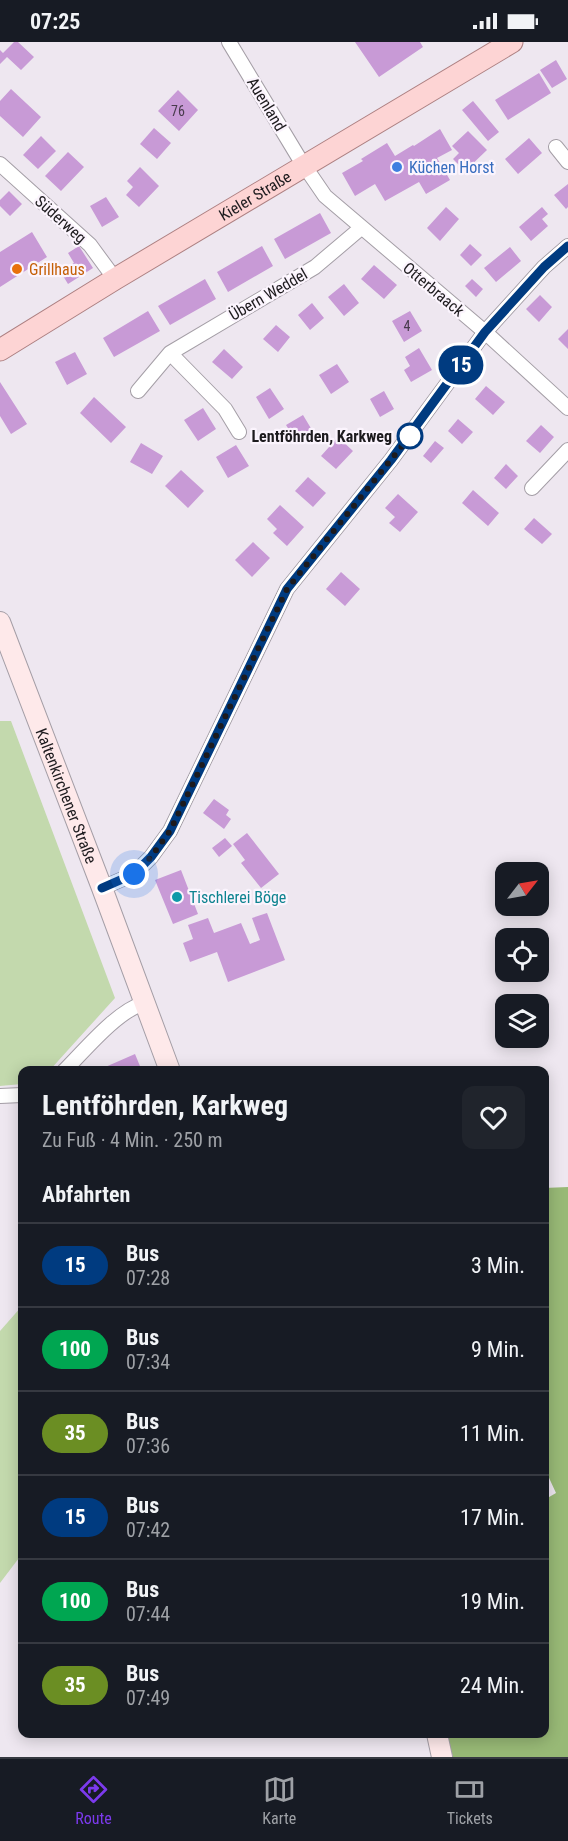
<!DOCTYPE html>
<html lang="de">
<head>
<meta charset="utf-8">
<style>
	:root { --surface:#171b24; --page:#20242c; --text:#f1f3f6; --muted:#9ea1a6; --line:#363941; --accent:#7c3aed }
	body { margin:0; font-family:"Roboto Condensed",sans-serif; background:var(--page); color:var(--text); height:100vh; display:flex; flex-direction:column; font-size:22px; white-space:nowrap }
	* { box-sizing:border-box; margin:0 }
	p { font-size:20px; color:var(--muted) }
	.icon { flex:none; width:33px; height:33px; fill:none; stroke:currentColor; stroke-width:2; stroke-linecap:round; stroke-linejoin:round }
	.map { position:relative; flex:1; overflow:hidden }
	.drawer { position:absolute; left:18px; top:1024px; width:531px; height:672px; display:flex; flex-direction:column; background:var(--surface); border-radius:12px; box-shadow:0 3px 15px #0003 }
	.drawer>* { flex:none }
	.badge { padding:0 12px; border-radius:20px; font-size:21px; line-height:39px }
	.needle { width:39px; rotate:59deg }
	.fabs { position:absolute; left:495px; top:820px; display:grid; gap:12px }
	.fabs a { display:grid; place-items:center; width:54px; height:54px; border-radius:12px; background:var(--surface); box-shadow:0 3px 15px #0003; font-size:30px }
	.you { position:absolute; width:30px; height:30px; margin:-15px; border:4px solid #fff; border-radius:50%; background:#1a73e8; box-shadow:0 0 0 9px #1a73e833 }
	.map>.badge { position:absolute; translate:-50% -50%; box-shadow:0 0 0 3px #fff }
	h2 { padding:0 24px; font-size:22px; line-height:54px }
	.round { display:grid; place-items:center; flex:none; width:63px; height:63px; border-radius:12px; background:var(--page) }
	.overview { display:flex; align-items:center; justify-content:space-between; height:102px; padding:0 24px }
	h1 { font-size:28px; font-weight:700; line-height:45px }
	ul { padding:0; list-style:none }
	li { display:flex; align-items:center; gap:18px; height:84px; padding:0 24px; border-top:2px solid var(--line) }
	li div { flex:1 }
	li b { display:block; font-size:22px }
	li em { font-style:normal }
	li .badge { min-width:66px; font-weight:700; text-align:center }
	.status { display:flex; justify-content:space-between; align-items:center; height:42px; padding:0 30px; background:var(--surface); direction:ltr }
	.status svg { height:16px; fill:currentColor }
	.tabs { display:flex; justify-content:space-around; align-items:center; height:84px; border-top:2px solid var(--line); background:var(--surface); font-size:16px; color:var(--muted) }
	.tabs a { display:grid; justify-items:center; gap:3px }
	.tabs .active { color:var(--accent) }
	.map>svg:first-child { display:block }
	.green { fill:#c3d9ad }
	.forest { fill:#98b976 }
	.building { fill:#c89ad6 }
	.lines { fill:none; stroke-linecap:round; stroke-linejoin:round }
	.minor-casing { stroke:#a49ea6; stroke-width:16 }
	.secondary-casing { stroke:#a49ea6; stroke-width:22 }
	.primary-casing { stroke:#ad8082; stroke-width:23 }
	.minor { stroke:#fff; stroke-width:14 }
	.secondary { stroke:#fee9ea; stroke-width:20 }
	.primary { stroke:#fdd4d4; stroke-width:21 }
	.line-casing { stroke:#fff; stroke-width:14 }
	.line { stroke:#003b80; stroke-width:9 }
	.walk { stroke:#1d1b1e; stroke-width:6; stroke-dasharray:0 10.8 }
	.shop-dot { fill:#3f7fe0; stroke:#fbf4fd; stroke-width:2 }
	.food-dot { fill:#e8710a; stroke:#fbf4fd; stroke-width:2 }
	.stop-dot { fill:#fff; stroke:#003b80; stroke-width:3 }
	.culture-dot { fill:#0f9aa8; stroke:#fbf4fd; stroke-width:2 }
	.labels { text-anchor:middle; stroke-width:4.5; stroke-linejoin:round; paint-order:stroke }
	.number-label { font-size:14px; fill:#483b4c }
	.street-label { font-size:16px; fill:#1d1b1e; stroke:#fbf4fd }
	.shop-label { font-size:16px; fill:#366cbe; stroke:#fbf4fd; text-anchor:start }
	.food-label { font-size:16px; fill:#c56008; stroke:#fbf4fd; text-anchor:start }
	.stop-label { font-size:16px; font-weight:bold; fill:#1d1b1e; stroke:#fbf4fd; text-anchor:end }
	.culture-label { font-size:16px; fill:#0d838f; stroke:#fbf4fd; text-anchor:start }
</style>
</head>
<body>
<div class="status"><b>07:25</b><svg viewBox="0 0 49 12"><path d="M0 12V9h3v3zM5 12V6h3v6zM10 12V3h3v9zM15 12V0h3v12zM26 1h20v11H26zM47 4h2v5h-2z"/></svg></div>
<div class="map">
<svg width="568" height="1715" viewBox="0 0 568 1715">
	<rect width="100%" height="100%" fill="#eee7f0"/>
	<!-- green -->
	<path class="green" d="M0 679H11L115 956 49 1029H22V1042L0 1044Z
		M22 1264V1512L0 1541V1289Z"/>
	<!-- forest -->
	<path class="forest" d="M568 1145V1715H453L446 1692H544V1458L556 1451 544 1425V1146Z"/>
	<!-- building -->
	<path class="building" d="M14 0H18L34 15 21 28 7 15 0 22V8L3 11Z
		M355 0H420L423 5 379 35Z
		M556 18 567 37 552 46 540 28Z
		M539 31 551 51 508 78 495 58Z
		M11 47 41 75 23 95 0 74V59Z
		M178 48 198 68 179 89 158 69Z
		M473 59 499 90 488 99 462 68Z
		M154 86 171 101 157 117 140 102Z
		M440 87 452 108 437 116 450 138 426 152 419 140 385 159 375 142 355 154 342 131 363 119 361 117 387 101 395 114 413 103 414 104Z
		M468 89 487 108 465 129 453 117 459 111 452 104Z
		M41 94 56 109 38 127 23 113Z
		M529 96 542 111 518 132 505 117Z
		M68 110 84 125 61 149 45 134Z
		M140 125 159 144 139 165 126 153 133 145 127 139Z
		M568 142V165L566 167 554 153Z
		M9 149 22 162 10 174 0 164V158Z
		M106 155 119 175 102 185 90 164Z
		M446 165 459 177 440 199 427 186Z
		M542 165 548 172 542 177 548 184 531 199 519 185Z
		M320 171 331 191 285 217 274 197Z
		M32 190 47 215 0 245V210Z
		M470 202 482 213 471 224 460 213Z
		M79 204 93 226 68 242 60 229 74 221 68 211Z
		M262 204 273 224 228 250 217 230Z
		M510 205 521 219 496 240 484 226Z
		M374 223 397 243 384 257 361 237Z
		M205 237 216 257 170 283 158 264Z
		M472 237 483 247 476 255 465 244Z
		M344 242 359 261 344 274 328 255Z
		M540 253 552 265 539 280 526 267Z
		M312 261 324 276 310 288 298 273Z
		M148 269 160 289 114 315 103 296Z
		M410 269 422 289 404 300 392 279Z
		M276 283 290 295 278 310 263 297Z
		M568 287V307L558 297Z
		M419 306 432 328 411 340 404 328 410 324 405 315Z
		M224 307 243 325 232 337 212 320Z
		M75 310 87 332 67 343 55 320Z
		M337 322 349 340 331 352 319 333Z
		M0 340 27 382 11 392 0 374Z
		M486 344 505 360 493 373 475 357Z
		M270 346 284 367 269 377 256 355Z
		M384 349 394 367 380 375 370 357Z
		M94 355 126 385 111 401 80 371Z
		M203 366 216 387 198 399 184 378Z
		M303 373 312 388 295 398 286 383Z
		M458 377 473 390 462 402 448 389Z
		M541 383 554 395 540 411 526 399Z
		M338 395 353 409 336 427 321 414Z
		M435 399 444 406 431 421 423 414Z
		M141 401 163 414 152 432 130 420Z
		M236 403 249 424 228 436 216 415Z
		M506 422 518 434 506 447 494 436Z
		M181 428 204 449 188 466 165 444Z
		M308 435 326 451 313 465 295 449Z
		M473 448 499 471 488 484 462 461Z
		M398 452 418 470 400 490 389 481 395 475 385 466Z
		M280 463 304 485 287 504 273 491 277 487 267 477Z
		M534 476 552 492 542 502 524 487Z
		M253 500 270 516 252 535 235 518Z
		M341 530 360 547 345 564 326 547Z
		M214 757 229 768 226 773 231 777 224 787 203 771Z
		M247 791 279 832 261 846 241 821 245 818 233 802Z
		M225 796 232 804 219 815 212 806Z
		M181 828 198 872 173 882 155 838Z
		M267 871 285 918 228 940 217 910 190 920 183 901 193 897 188 883 208 876 214 891 241 881 250 902 260 898 252 876Z
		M135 1012 142 1029H104L103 1026Z"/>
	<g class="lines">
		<!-- minor casing -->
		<g class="minor-casing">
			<path id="minor" d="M229 0 299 116 325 154 485 290 568 366
				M556 105 568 120
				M0 122 90 203 115 237
				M170 311 225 367 239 390
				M138 349 170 311 315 225 361 186
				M532 446 568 408
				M102 846 134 832 151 815 170 789 287 547 391 418 485 290 544 225 568 204
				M64 1029C86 1007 116 970 144 961
				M0 1054 22 1053"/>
		</g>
		<!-- secondary casing -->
		<g class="secondary-casing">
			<g id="secondary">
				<path id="s1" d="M0 580 102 846 170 1029"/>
				<path d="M437 1692 442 1715"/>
			</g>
		</g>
		<!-- primary casing -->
		<g class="primary-casing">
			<g id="primary">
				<path id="s2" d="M0 308 115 237 512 0"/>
			</g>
		</g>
		<!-- minor -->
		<use href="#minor" class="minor"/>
		<!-- secondary -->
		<use href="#secondary" class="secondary"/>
		<!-- primary -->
		<use href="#primary" class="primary"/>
	</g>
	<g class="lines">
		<!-- line casing -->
		<g class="line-casing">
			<path id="line" d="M102 846 134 832 151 815 170 789 287 547 391 418 485 290 544 225 568 204"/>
		</g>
		<!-- line -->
		<use href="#line" class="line"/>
		<!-- walk -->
		<path class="walk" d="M134 832 151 815 170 789 287 547 410 394"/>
	</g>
	<!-- markers -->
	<circle class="shop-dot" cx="397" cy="125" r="6"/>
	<circle class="food-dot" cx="17" cy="227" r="6"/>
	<circle class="stop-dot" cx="410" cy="394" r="12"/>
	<circle class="culture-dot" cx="177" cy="855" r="6"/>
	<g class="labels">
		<!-- number labels -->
		<g class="number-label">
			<text x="178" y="74">76</text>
			<text x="407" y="289">4</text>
		</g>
		<!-- street labels -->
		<g class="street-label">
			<text transform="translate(267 62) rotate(59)" y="6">Auenland</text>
			<text dy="6" stroke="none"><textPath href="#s2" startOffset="298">Kieler Straße</textPath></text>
			<text transform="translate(61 177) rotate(42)" y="6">Süderweg</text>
			<text transform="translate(434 247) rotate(40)" y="6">Otterbraack</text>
			<text transform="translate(268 252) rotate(-30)" y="6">Übern Weddel</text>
			<text dy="6" stroke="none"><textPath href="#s1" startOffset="186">Kaltenkirchener Straße</textPath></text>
		</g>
		<!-- shop labels -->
		<g class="shop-label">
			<text x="409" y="131">Küchen Horst</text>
		</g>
		<!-- food labels -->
		<g class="food-label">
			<text x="29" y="233">Grillhaus</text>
		</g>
		<!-- stop labels -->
		<g class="stop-label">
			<text x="392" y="400">Lentföhrden, Karkweg</text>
		</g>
		<!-- culture labels -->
		<g class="culture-label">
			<text x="189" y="861">Tischlerei Böge</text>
		</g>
	</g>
</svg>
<div class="fabs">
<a><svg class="needle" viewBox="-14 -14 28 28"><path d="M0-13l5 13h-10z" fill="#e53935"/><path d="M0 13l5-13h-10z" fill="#9ea1a6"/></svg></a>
<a><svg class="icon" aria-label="locate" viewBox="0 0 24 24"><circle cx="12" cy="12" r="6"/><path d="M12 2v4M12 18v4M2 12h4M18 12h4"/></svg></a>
<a><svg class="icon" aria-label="layers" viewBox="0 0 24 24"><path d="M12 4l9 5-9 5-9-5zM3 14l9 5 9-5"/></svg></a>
</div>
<div class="you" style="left:134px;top:832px"></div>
<b class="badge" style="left:461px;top:323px;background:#003b80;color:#fff">15</b>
<section class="drawer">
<div class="overview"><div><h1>Lentföhrden, Karkweg</h1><p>Zu Fuß · 4 Min. · 250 m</p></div><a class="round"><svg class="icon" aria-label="heart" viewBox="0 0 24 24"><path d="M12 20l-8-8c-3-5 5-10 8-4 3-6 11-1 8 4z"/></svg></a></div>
<h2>Abfahrten</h2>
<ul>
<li><span class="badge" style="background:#003b80;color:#fff">15</span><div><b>Bus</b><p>07:28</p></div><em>3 Min.</em></li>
<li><span class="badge" style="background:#00a651;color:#fff">100</span><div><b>Bus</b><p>07:34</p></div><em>9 Min.</em></li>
<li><span class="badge" style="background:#6b8e23;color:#fff">35</span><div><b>Bus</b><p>07:36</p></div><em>11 Min.</em></li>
<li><span class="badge" style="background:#003b80;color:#fff">15</span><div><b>Bus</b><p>07:42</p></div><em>17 Min.</em></li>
<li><span class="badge" style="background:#00a651;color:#fff">100</span><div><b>Bus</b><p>07:44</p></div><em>19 Min.</em></li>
<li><span class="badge" style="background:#6b8e23;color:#fff">35</span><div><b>Bus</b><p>07:49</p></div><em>24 Min.</em></li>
</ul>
</section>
</div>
<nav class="tabs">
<a class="active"><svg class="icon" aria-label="directions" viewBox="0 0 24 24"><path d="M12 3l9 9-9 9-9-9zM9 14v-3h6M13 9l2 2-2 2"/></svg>Route</a>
<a><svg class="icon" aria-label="map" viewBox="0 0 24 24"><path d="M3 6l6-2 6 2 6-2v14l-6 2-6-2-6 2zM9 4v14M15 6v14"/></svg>Karte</a>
<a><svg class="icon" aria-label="tickets" viewBox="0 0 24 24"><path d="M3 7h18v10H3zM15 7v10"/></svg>Tickets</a>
</nav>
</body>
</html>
